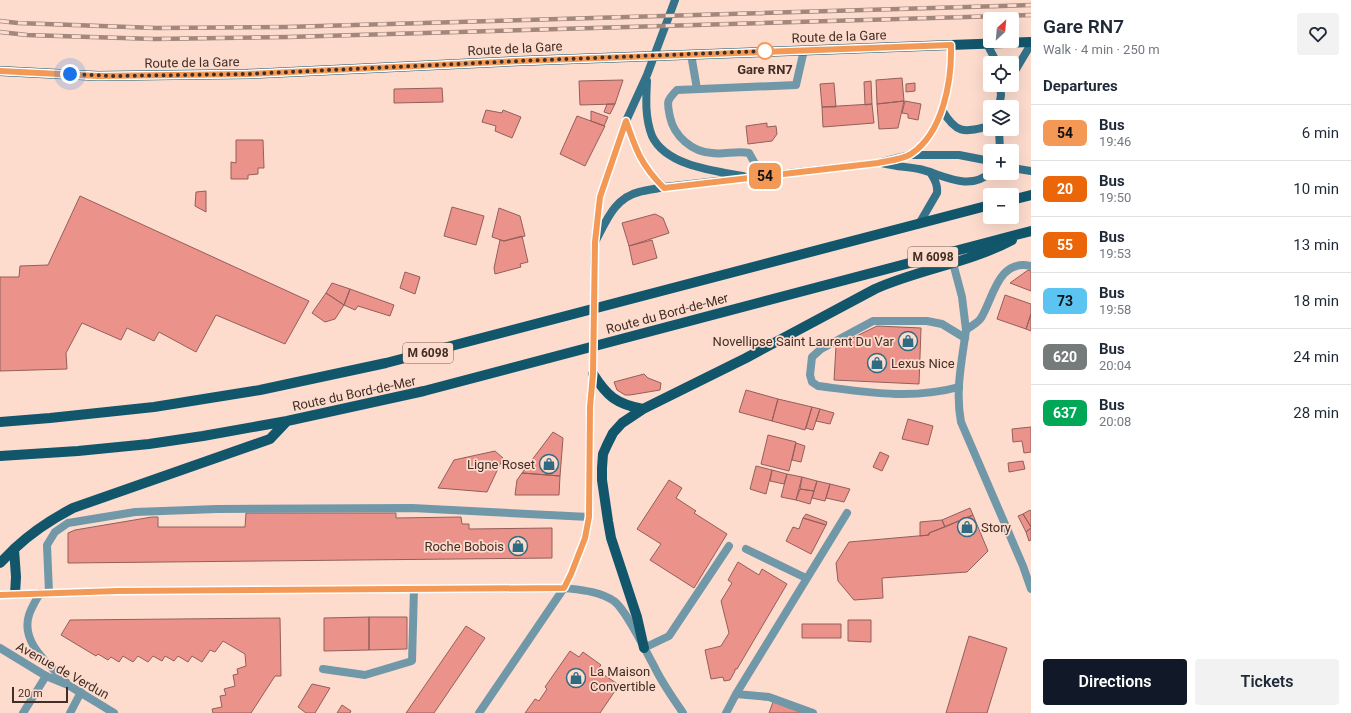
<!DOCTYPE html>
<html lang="en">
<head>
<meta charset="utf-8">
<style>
	:root { --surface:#fff; --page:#f2f2f3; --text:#1f2937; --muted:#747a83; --line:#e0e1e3; --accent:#111827 }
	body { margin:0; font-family:Roboto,sans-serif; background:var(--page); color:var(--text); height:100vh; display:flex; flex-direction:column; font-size:15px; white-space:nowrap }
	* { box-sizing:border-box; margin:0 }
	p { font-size:13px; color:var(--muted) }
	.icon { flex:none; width:22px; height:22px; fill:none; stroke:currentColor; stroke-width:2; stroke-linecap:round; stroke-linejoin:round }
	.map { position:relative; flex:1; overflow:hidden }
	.sheet { display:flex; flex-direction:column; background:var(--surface); width:320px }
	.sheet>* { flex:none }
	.badge { padding:0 8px; border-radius:6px; font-size:14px; line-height:26px }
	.needle { width:26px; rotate:26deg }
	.controls { position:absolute; left:983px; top:12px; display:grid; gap:8px }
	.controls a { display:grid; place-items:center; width:36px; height:36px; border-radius:4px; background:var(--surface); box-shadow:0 4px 16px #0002; font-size:20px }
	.scale { position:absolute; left:12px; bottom:10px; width:56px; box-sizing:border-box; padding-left:4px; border:2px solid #422e24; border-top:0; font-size:11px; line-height:14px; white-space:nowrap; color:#422e24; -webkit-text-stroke:3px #fddcce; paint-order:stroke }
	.you { position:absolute; width:20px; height:20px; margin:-10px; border:3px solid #fff; border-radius:50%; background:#1a73e8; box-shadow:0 0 0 6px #1a73e833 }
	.map>.badge { position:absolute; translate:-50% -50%; box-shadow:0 0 0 2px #fff }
	h2 { padding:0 12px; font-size:15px; line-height:36px }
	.round { display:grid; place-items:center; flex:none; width:42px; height:42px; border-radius:4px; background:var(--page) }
	.head { display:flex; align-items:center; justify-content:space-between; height:68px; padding:0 12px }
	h1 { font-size:19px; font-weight:600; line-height:30px }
	.primary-button { display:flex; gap:8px; margin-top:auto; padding:8px 12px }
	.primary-button a { flex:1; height:46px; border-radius:4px; background:var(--accent); color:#fff; font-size:16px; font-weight:600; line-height:46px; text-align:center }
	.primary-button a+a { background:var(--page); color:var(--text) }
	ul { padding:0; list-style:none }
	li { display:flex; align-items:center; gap:12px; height:56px; padding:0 12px; border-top:1px solid var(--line) }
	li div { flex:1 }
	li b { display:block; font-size:15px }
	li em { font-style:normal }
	li .badge { min-width:44px; font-weight:700; text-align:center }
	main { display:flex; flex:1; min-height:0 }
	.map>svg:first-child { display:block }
	.building { fill:#eb928a; stroke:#935f5a }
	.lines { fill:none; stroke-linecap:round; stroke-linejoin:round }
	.secondary-tunnel { stroke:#d8b9ac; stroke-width:8; stroke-dasharray:8 4; stroke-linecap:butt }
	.service { stroke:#7198a8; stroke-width:8 }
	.minor { stroke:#7198a8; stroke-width:8 }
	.tertiary { stroke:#7198a8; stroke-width:8 }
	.secondary { stroke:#34728a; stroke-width:8 }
	.primary { stroke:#12566c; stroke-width:10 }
	.rail-casing { stroke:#a2887c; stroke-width:4.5 }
	.rail { stroke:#fddcce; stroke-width:3; stroke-dasharray:9; stroke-linecap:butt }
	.line-casing { stroke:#fff; stroke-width:9 }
	.line { stroke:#f49855; stroke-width:6 }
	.walk { stroke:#422e24; stroke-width:4; stroke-dasharray:0 7.2 }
	.stop-dot { fill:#fff; stroke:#f49855; stroke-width:2 }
	.labels { text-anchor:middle; stroke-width:3.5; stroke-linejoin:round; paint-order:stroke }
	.shield { fill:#fddcce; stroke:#7a6257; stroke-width:1 }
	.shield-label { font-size:12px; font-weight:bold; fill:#422e24 }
	.street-label { font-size:13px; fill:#422e24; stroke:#fddcce }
	.stop-label { font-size:13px; font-weight:bold; fill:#422e24; stroke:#fddcce }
	.poi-label { font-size:13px; fill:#422e24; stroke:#fddcce; text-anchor:end }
</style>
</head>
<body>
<main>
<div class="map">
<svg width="1031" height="713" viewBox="0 0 1031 713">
	<rect width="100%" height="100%" fill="#fddcce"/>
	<!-- building -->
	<path class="building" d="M902 78 904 101 877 104 876 80Z
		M623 80 615 104 580 105 579 81Z
		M871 81 872 104 865 105 864 82Z
		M834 83 836 107H822L820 84Z
		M915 83V91L906 92V84Z
		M442 88 443 102 394 103V89Z
		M904 101 898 128 879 129 877 104Z
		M905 101 921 104 918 120 908 118V114L902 113Z
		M607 104H615L610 114 604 112Z
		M872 104 874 123 823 127 822 107Z
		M486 110 502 113 503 110 521 117 512 138 495 131 496 126 482 122Z
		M591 111 608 117 604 126 591 121Z
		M577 116 605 126 585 166 560 154Z
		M767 123V127L776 126 777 134 772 141 748 144 746 126Z
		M236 140H263L264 168H258V174L248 175V179H231V162L236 163Z
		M206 191V212L195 206 196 192Z
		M80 196 309 301 285 344 216 315 196 352 159 332 154 341 127 328 121 340 82 323 66 353 67 369 0 371V277H19L20 266 48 265Z
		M452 207 484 216 476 245 444 236Z
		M499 208 520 216 525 236 504 241 492 237Z
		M655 214 663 218 669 233 629 246 622 223Z
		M522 236 528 262 520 264 521 267 495 274 494 268 500 240 504 241Z
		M652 240 657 258 633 265 629 246Z
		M1028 270 1031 271V291L1010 283Z
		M405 272 420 277 415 294 400 288Z
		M332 283 350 289 344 305 326 293Z
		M350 289 394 305 390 316 358 306 355 310 344 305Z
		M326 293 344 305 335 319 325 322 312 313Z
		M1005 295 1031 304V314L1026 329 997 319Z
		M1031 314V331L1026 329Z
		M877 326 921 328 919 384 834 380 836 346Z
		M644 374 648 378 661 383 660 390 630 395H625L617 390 614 382Z
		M746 390 778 399 772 421 739 412Z
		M778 399 812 407 805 430 772 421Z
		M812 407 820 409 813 430 806 428Z
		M820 409 834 413 830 424 816 421Z
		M908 419 933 426 928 445 902 439Z
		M1031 427V452L1024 453 1022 441 1013 442 1012 429Z
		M553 432 563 438 560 476 522 473Z
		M768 435 796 442 789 471 761 464Z
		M796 443 805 446 801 462 792 460Z
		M495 451 503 458 487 492 438 488 454 460Z
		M880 452 889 456 882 471 873 467Z
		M1023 461 1025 469 1009 472 1008 463Z
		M756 466 772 470 766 494 750 489Z
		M772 470 787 474 784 484 770 481Z
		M522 473 560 476 559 495H515L517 480Z
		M787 474 802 477 796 500 781 497Z
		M802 477 817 481 814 491 800 489Z
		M669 480 682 488 676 498 696 511 694 513 727 534 694 588 650 560 661 544 637 529Z
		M817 481 830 484 825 501 812 498Z
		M830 484 850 489 844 502 826 498Z
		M800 489 814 491 810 504 796 500Z
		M970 508 973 515 945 527 942 520Z
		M1030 510 1031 511V527L1023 514Z
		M246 513H396V518L461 517 462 524H469V529L552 528V558L68 563V533L75 530 152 517H158V527H245Z
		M806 514 827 522 826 525 803 518Z
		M1023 514 1031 527V528L1026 532 1018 516Z
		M973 515 988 551 967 572 882 578 883 598 854 600 838 581 836 563 849 542 929 535V533Z
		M803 518 826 525 811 554 786 541 793 527 799 529Z
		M942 520 945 527 929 533V535L920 536V522Z
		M1031 528V540L1029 541 1026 532Z
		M738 562 759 575 762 569 787 584 737 669H735V671L730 680 724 681 723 677 711 679 705 650 721 646 729 633 721 601 732 583 728 580Z
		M369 617V650L324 651V618Z
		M369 617H407V649L369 650Z
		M280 618 281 676H275L251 713H213L212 709 222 707 220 696 226 695 224 689 235 686 233 675 238 674 237 669 246 666 245 654 223 641 215 652 210 650 202 662 192 656 188 662 178 656 174 661 165 656 162 661 153 656 148 662 138 656 133 662 123 656 119 662 111 657 108 660 98 654 96 656 61 635 70 620Z
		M848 620H871V642L848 641Z
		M802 624H841V638H802Z
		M466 626 485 638 434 713H406Z
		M969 636 1007 648 987 713H946Z
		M570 651 579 657 583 652 601 665 597 670 619 685 600 713H525L535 699 539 701 547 689 545 687Z
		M312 684 330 688 315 713H306L298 707Z
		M773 702 803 713H769Z
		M342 705 351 711 350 713H337Z"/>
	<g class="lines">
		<!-- secondary-tunnel -->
		<path class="secondary-tunnel" d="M593 374 594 281"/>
		<!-- service -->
		<path class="service" d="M691 54 697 89
			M762 176 749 153C737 150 724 155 712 153 692 152 674 136 670 117 667 102 666 101 677 90L796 85 804 50
			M953 263 962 297 966 330
			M959 387C911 400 866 392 818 386L812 382 810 375 812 357 821 349 873 321H927L942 324 965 338
			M746 549 806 578
			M49 593 47 545 55 532 68 523 135 512 217 509 412 508 589 517
			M644 648 669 636 729 546
			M323 669 365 675 412 661 414 589
			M736 694 769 697 813 713
			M23 713 46 676
			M70 713 81 692
			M726 713 736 694 847 513"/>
		<!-- minor -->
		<path class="minor" d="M1031 266C998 258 993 299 981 318 978 323 971 326 966 330 962 360 955 391 961 422L1023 566 1031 589
			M479 713 564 588"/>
		<!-- tertiary -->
		<path class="tertiary" d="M40 593C36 600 31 608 29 615 20 643 50 665 66 682
			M0 595 117 591 564 588C581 590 599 591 614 601 627 611 645 650 654 666 662 683 673 698 683 713
			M0 648 46 676 68 685 114 713"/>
		<!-- secondary -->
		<path class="secondary" d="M987 44 997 63
			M1012 76 1031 44
			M647 81C646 100 645 118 652 136 666 166 715 171 743 176
			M999 107 1001 95 1000 85
			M942 110C957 135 964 132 990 126
			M626 121C636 150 641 166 664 187
			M999 129 1000 151
			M910 155C916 150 922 146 926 140 945 118 952 74 951 45
			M882 163C894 166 907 167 919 169 942 174 968 192 990 173
			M1012 168 1031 171
			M919 224 937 193C938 184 934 179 930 172
			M595 242C606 222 614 198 639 192 647 190 655 189 664 187L878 163 910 155H959L990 161
			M594 281 595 242 600 197 626 121 647 75 675 0
			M564 588 571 574 585 538 589 517 590 407 593 374"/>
		<!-- primary -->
		<path class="primary" d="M0 71 98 76 247 74 519 61 1031 42
			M1012 200 1031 195
			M593 374C607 396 616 404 643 409
			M0 422 50 418 154 407 260 390 386 363 990 205
			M0 456 78 451 149 444 203 436 287 421 424 391 1031 231
			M0 563 14 549
			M15 594 16 577 14 549C33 531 50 520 73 508L270 439 287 421
			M644 648 637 617 611 538 608 521 602 480V468L603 454 607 445 613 433 622 423 643 409 746 358 875 289C920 269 969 263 1012 240"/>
		<!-- rail casing -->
		<g class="rail-casing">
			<path id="rail" d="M0 21 18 23 156 28 286 27 1031 5
				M0 32 27 35 154 39 288 37 1031 15"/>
		</g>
		<!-- rail -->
		<use href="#rail" class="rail"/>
	</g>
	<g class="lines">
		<!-- line casing -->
		<g class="line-casing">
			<path id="line" d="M0 71 98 76 248 74 519 61 951 45C952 81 943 133 911 154 904 159 887 161 878 163L664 188C641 165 636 150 626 121L600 197 595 242 593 374 590 407 589 517 585 538 571 574 564 588 117 591 0 595"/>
		</g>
		<!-- line -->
		<use href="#line" class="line"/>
		<!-- walk -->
		<path class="walk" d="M70 74 113 76 248 74 519 61 765 51"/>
	</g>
	<!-- icons -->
	<defs>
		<g id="shop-ring" transform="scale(1)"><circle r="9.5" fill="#fddcce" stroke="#2f6c83" stroke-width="1.5"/><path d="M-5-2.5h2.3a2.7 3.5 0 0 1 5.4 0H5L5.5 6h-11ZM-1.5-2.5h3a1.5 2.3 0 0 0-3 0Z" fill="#2f6c83"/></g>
	</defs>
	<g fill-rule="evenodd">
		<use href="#shop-ring" x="908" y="341"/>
		<use href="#shop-ring" x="877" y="363"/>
		<use href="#shop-ring" x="549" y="464"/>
		<use href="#shop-ring" x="967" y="527"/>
		<use href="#shop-ring" x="518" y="546"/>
		<use href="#shop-ring" x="576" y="678"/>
	</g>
	<!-- markers -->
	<circle class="stop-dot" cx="765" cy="51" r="8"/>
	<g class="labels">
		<!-- shield labels -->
		<g class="shield">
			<rect x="908" y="247" width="50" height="20" rx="3"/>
			<rect x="403" y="343" width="50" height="20" rx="3"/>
		</g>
		<g class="shield-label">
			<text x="933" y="261">M 6098</text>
			<text x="428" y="357">M 6098</text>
		</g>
		<!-- street labels -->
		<g class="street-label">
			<text transform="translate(839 36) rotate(-2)" y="5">Route de la Gare</text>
			<text transform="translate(515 48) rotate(-3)" y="5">Route de la Gare</text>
			<text transform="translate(192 62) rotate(-1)" y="5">Route de la Gare</text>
			<text transform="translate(667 313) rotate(-15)" y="5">Route du Bord-de-Mer</text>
			<text transform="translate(354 393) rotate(-12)" y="5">Route du Bord-de-Mer</text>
			<text transform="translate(63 670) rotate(29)" y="5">Avenue de Verdun</text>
		</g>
		<!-- stop labels -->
		<g class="stop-label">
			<text x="765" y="74">Gare RN7</text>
		</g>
		<!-- poi labels -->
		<g class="poi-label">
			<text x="894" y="346">Novellipse Saint Laurent Du Var</text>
			<text x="891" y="368" text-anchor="start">Lexus Nice</text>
			<text x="535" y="469">Ligne Roset</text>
			<text x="981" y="532" text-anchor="start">Story</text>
			<text x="504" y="551">Roche Bobois</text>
			<text x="590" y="676" text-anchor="start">La Maison<tspan x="590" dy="15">Convertible</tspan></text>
		</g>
	</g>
</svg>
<div class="controls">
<a><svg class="needle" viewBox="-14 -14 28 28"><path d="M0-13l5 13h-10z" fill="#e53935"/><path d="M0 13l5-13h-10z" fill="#747a83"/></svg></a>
<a><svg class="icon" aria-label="locate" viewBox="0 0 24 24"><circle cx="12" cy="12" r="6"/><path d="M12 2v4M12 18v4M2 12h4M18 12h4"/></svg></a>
<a><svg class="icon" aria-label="layers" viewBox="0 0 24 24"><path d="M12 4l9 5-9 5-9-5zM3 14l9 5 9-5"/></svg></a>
<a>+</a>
<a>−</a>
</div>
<div class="scale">20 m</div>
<div class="you" style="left:70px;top:74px"></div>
<b class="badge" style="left:765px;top:176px;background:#f49855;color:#111">54</b>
</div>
<section class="sheet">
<div class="head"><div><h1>Gare RN7</h1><p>Walk · 4 min · 250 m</p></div><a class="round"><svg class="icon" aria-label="heart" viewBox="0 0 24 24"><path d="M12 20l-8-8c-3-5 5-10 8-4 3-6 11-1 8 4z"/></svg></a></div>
<h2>Departures</h2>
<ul>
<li><span class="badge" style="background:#f49855;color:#111">54</span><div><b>Bus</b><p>19:46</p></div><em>6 min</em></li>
<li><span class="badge" style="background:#eb6608;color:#fff">20</span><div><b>Bus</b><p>19:50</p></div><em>10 min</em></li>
<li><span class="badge" style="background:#ea6608;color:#fff">55</span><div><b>Bus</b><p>19:53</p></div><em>13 min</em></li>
<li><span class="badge" style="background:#5bc4f1;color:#111">73</span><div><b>Bus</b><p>19:58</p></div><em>18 min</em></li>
<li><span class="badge" style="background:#757a7b;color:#fff">620</span><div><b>Bus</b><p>20:04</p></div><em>24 min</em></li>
<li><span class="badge" style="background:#00a757;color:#fff">637</span><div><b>Bus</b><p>20:08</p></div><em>28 min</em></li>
</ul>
<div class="primary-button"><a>Directions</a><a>Tickets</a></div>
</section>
</main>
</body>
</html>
